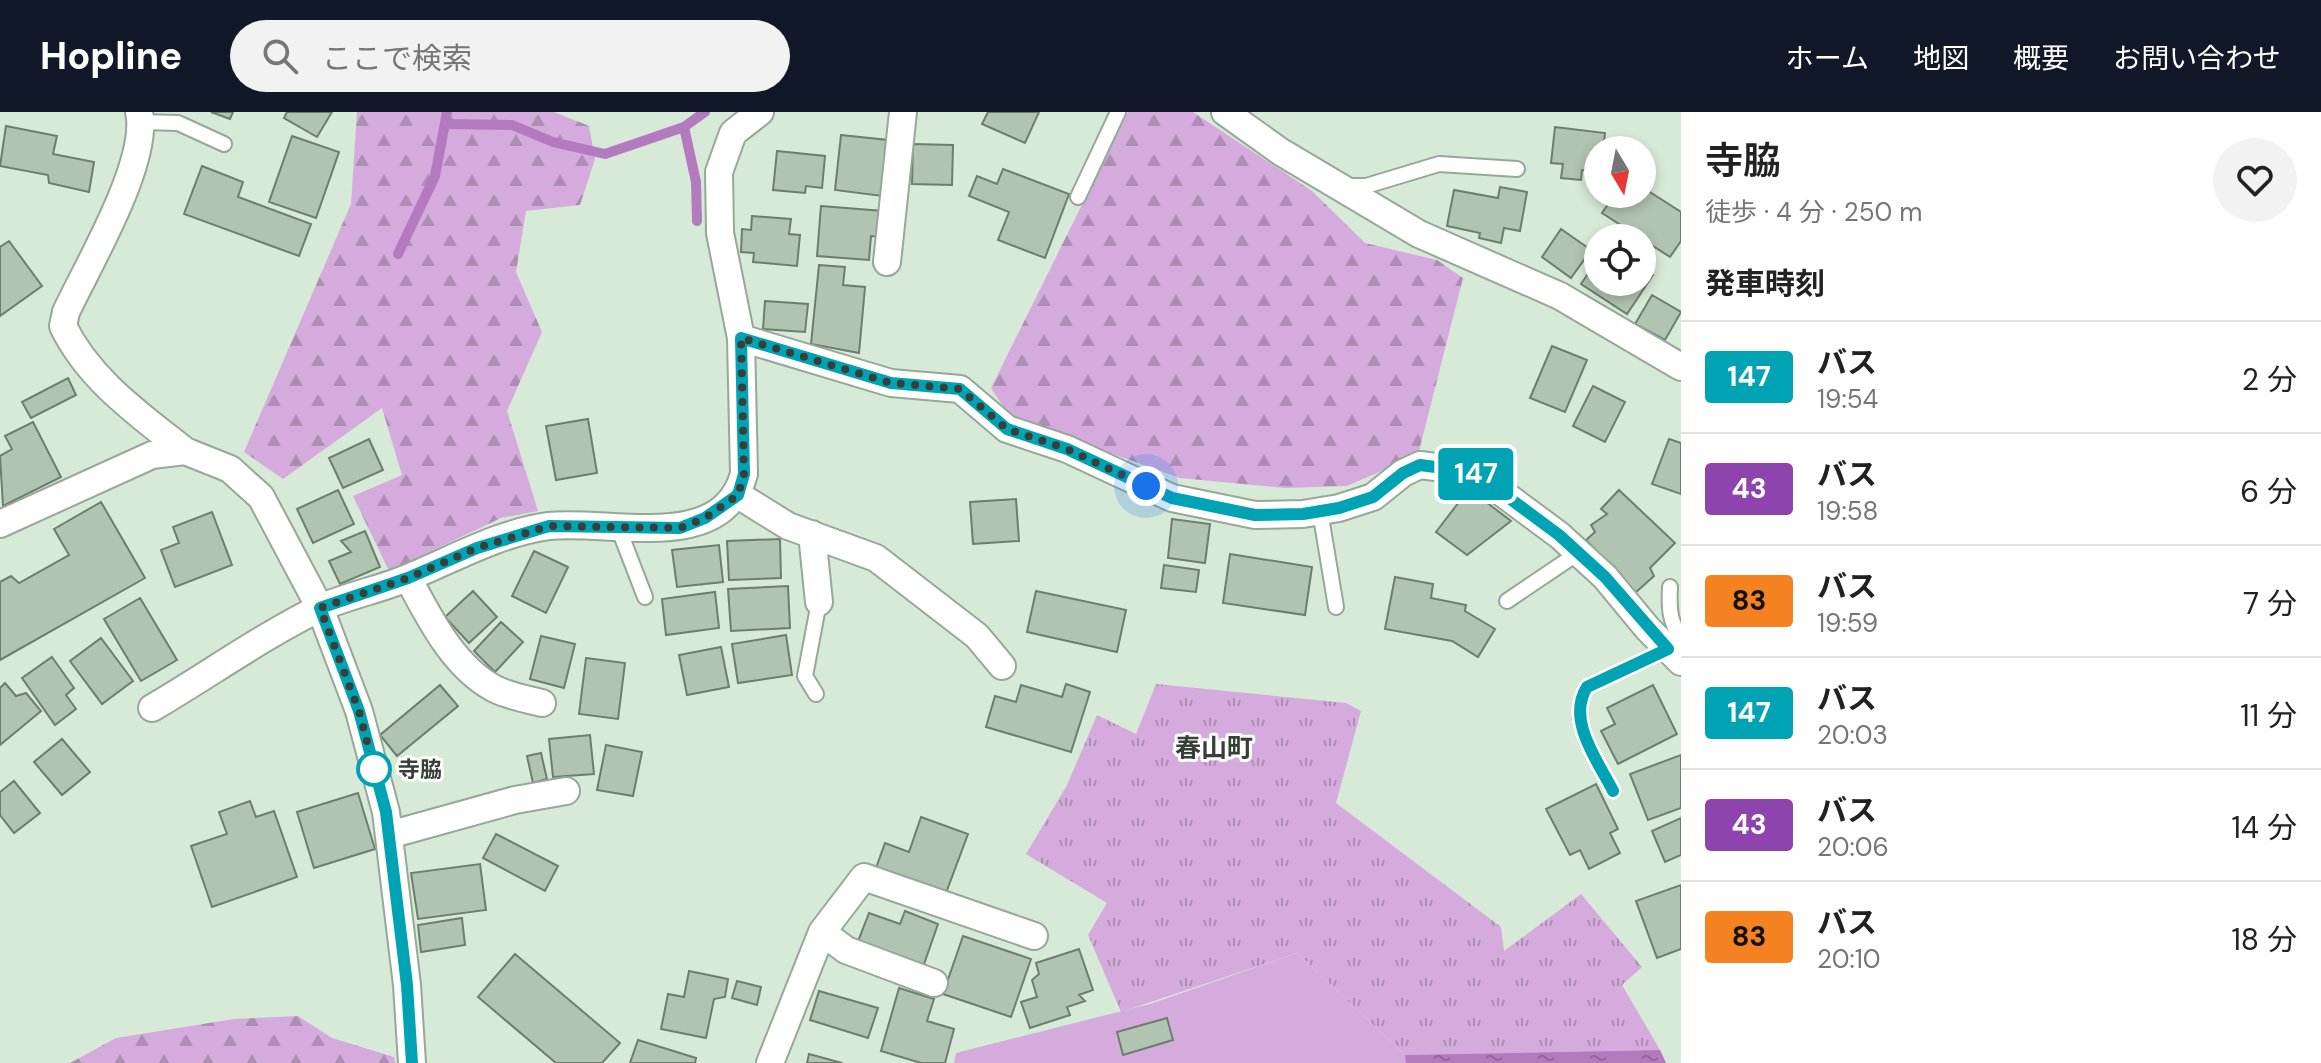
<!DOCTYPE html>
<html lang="ja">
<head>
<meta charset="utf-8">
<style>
	:root { --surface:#fff; --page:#f2f2f2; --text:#222; --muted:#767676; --line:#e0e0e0; --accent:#111827 }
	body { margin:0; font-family:"DM Sans","Noto Sans JP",sans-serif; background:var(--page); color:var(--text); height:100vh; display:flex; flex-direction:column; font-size:30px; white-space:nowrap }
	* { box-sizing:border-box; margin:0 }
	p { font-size:26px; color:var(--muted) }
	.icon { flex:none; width:44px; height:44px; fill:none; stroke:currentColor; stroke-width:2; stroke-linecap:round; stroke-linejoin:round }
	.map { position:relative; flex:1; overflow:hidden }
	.details { display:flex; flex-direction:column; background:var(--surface); width:640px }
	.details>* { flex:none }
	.badge { padding:0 16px; border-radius:6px; font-size:28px; line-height:52px }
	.needle { width:52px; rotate:170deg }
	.controls { position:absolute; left:1584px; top:24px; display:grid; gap:16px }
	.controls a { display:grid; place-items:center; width:72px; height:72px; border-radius:50%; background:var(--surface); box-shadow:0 4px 12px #0003; font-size:40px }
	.you { position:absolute; width:40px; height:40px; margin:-20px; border:6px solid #fff; border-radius:50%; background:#1a73e8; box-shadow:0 0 0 12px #1a73e833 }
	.map>.badge { position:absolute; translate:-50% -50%; box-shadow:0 0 0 4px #fff }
	h2 { padding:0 24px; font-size:30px; line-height:72px }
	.round { display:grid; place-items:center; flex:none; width:84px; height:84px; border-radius:42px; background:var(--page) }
	.overview { display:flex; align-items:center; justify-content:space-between; height:136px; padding:0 24px }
	h1 { font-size:38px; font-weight:600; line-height:60px }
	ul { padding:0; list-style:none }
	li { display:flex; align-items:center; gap:24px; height:112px; padding:0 24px; border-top:2px solid var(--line) }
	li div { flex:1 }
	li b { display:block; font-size:30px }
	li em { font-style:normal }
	li .badge { min-width:88px; font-weight:700; text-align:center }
	header { display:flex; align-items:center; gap:48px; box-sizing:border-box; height:112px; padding:0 40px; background:var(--accent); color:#fff }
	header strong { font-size:38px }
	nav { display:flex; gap:44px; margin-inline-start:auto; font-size:28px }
	.search { width:560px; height:72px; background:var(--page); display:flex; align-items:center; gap:20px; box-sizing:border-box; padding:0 28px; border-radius:44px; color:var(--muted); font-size:30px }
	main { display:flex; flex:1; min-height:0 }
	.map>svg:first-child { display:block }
	.grass { fill:url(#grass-tufts) }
	.forest { fill:url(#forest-firs) }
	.park { fill:#d4abdc }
	.water { fill:url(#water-ripples) }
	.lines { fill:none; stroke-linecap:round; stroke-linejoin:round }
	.stream { stroke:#b37abe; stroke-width:10 }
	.building { fill:#b1c3b1; stroke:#6d7e6e; stroke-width:2 }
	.lane-casing { stroke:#96a897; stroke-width:18 }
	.street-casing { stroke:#96a897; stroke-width:30 }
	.lane { stroke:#fff; stroke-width:14 }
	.street { stroke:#fff; stroke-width:26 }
	.line-casing { stroke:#fff; stroke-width:18 }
	.line { stroke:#00a3b4; stroke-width:12 }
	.walk { stroke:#383f38; stroke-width:8; stroke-dasharray:0 14.4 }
	.stop-dot { fill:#fff; stroke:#00a3b4; stroke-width:4 }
	.labels { text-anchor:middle; stroke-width:6; stroke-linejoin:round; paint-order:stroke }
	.stop-label { font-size:22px; font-weight:bold; fill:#383f38; stroke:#fff; text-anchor:start }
	.quarter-label { font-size:26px; font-weight:bold; fill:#383f38; stroke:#fff }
</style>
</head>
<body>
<header>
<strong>Hopline</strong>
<div class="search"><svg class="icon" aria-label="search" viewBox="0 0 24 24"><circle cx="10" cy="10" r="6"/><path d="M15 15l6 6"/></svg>ここで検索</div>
<nav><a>ホーム</a><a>地図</a><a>概要</a><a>お問い合わせ</a></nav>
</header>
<main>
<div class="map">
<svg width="1681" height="951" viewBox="0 0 1681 951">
	<defs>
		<pattern id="grass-tufts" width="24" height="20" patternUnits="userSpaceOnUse" patternTransform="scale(2)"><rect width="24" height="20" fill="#d4abdc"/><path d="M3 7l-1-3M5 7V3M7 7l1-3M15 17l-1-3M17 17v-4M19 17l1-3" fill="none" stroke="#ad8db3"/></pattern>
		<pattern id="forest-firs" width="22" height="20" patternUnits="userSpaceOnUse" patternTransform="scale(2)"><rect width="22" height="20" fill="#d4abdc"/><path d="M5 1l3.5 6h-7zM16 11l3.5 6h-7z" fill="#ad8db3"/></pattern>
		<pattern id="water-ripples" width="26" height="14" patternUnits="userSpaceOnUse" patternTransform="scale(2)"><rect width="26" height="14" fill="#b37abe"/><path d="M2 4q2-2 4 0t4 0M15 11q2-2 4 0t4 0" fill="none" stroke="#93659b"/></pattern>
	</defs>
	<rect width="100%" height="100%" fill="#d7e9d7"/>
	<!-- grass -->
	<path class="grass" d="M1156 572 1346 591 1361 599 1336 691 1501 815 1504 839 1581 782 1642 855 1622 873 1660 938 1405 943 1297 841 1121 900 1088 823 1107 791 1026 742 1067 673 1097 603 1136 622Z"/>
	<!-- forest -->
	<path class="forest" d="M357 0H554L589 14 595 47 580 93 526 99 516 160 542 220 507 299 538 399 501 406 389 459 353 384 402 363 382 296 283 367 244 340 351 92Z
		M1128 0H1193L1312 79 1365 131 1437 148 1463 166 1418 343 1347 374 1285 376 1180 366 1010 305 991 276Z
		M298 904 332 926 394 945 395 951H70L116 926 234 907Z"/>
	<!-- park -->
	<path class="park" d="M1297 841 1405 943 1660 938 1666 951H954L956 941 1150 892Z"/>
	<!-- water -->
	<path class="water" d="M1660 938 1666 951H1406L1405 943Z"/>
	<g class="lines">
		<!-- stream -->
		<path class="stream" d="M447 12 512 13 553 30 605 42 684 15 705 0
			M684 15 696 70 697 109
			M398 142 435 64 447 0"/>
	</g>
	<!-- building -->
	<path class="building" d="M211 0H233L230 7Z
		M287 0H332L317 25 284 6Z
		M988 0H1039L1025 31 982 12Z
		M6 14 57 24 53 42 94 50 89 80 49 71 48 63 0 54Z
		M1555 15 1605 21 1603 38H1598V60L1582 58 1581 68 1561 66 1563 52 1551 51Z
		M841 23 888 28 882 84 835 78Z
		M292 24 339 40 316 106 269 90Z
		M913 32 953 33 952 73 912 72Z
		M777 39 825 44 822 76 806 74 805 81 773 78Z
		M202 54 243 70 238 85 311 112 299 144 184 102Z
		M1003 57 1069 82 1045 146 998 128 1009 100 969 84 977 64 997 72Z
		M1500 75 1527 80 1520 119 1504 116 1501 131 1479 126 1480 121 1447 114 1454 78 1498 86Z
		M1642 75 1681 100V129L1670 145 1602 101 1615 82H1642Z
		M821 94 883 99 881 125 871 124 869 148 817 144Z
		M752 104 791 107 789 122 800 123 797 154 753 150 754 141 741 140 742 117 751 118Z
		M1561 117 1591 138 1571 166 1542 145Z
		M9 129 42 174 0 204V135Z
		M1598 147V170H1642V155L1653 163 1627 202 1581 172Z
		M819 153 845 155 843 173 865 175 859 241 811 232Z
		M1652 183 1681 200 1665 228 1635 212Z
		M765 189 808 192 805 220 763 217Z
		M1552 234 1587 248 1565 300 1530 286Z
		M68 266 76 283 31 306 22 290Z
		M1593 274 1625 290 1605 330 1573 314Z
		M588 307 597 361 556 368 546 314Z
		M33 310 61 365 3 394 0 344 12 337 5 324Z
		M369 327 383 358 343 376 329 346Z
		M1669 327 1681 331V382L1652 372Z
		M1469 377 1511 409 1467 443 1436 420Z
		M338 378 354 412 313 431 297 397Z
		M1619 378 1675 431 1650 456 1654 464 1635 481 1586 428 1595 420 1591 413 1607 402 1601 397Z
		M1016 387 1019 429 973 432 970 390Z
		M101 390 145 466 0 548V470L11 464 19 471 69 443 54 417Z
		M212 400 232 453 175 475 161 438 179 431 173 415Z
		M1172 407 1210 412 1205 451 1168 446Z
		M365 419 380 455 340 472 329 449 351 440 341 429Z
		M780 427 781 466 729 468 727 429Z
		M719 433 723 470 677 475 672 438Z
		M534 439 568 455 546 501 512 484Z
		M1230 442 1312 455 1305 503 1223 491Z
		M1164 453 1199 458 1196 480 1161 476Z
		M1395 465 1433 472 1431 486 1466 493 1465 499 1495 517 1478 545 1452 529 1385 517Z
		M788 474 790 516 731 519 728 477Z
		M473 479 497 505 469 531 445 505Z
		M1036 479 1126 498 1117 540 1027 520Z
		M715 480 719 516 666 523 662 487Z
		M140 486 177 548 141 569 104 507Z
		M501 510 523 530 495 560 474 539Z
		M786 523 792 563 738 571 732 532Z
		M541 524 575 532 564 576 530 567Z
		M101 526 133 569 102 592 70 549Z
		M721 535 729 575 687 583 679 543Z
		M52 545 74 576 66 583 76 597 55 613 22 566Z
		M586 546 625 551 618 607 579 602Z
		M5 571 16 584 26 581 41 599 0 633V576Z
		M1066 572 1090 580 1071 640 986 615 995 584 1016 590 1021 573 1062 585Z
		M440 573 458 594 397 644 380 623Z
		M1653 573 1677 622 1618 652 1601 619 1615 612 1607 596Z
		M590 623 594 662 553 665 549 627Z
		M62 627 90 660 62 683 34 650Z
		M606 633 642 640 633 684 597 678Z
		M541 641 547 667 533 671 527 644Z
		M1681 643V696L1648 708 1630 662Z
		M14 669 40 701 14 721 0 703V680Z
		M1596 672 1618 717 1610 721 1620 741 1589 757 1580 738 1570 743 1546 697Z
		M358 681 375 737 314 756 297 700Z
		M250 689 256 705 274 699 297 765 212 795 191 734 227 722 219 700Z
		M921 705 968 722 946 781 876 756 885 731 909 740Z
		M1681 706V743L1665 750 1652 719Z
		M496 722 558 754 545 779 483 746Z
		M480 752 486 798 418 807 411 761Z
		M1681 773V837L1657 846 1636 789Z
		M905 799 938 812 923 855 857 832 869 801 900 812Z
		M462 806 465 833 421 840 418 813Z
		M963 824 1031 847 1011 905 943 882Z
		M1079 837 1093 878 1079 883 1085 889 1067 895 1070 903 1030 916 1021 890 1037 885 1032 868 1039 862 1036 851Z
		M515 842 620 931 602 951H556L478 885Z
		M689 859 728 867 725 885 714 887 706 926 661 917 668 882 684 885Z
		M737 869 761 875 757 893 732 886Z
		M899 876 934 887 927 909 954 917 945 951H921L881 939Z
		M819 879 878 896 868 926 810 908Z
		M1167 906 1173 928 1123 943 1117 920Z
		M638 928 696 946 695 951H630Z
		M809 942 842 951H807Z"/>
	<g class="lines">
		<!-- lane casing -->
		<g class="lane-casing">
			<path id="lane" d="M141 10 178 11 224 32
				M1347 74H1366L1439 52 1517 57
				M1078 85 1118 0
				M1320 399 1336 495
				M618 415 645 485
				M1670 475C1669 495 1669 509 1681 526
				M1507 489 1578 441
				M816 582 805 564 819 490
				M1613 679C1598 649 1566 608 1587 575L1668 537 1681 527"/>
		</g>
		<!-- street casing -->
		<g class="street-casing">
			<path id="street" d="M139 0C150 49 88 153 66 200L63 214C89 268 140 303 185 339
				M1225 0 1281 40 1419 122 1560 184 1681 255
				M887 150 903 0
				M741 226 891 271 960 277 1007 317 1067 337 1172 386 1255 403 1303 402 1339 396 1373 385 1403 361 1420 353 1474 360 1559 423 1605 465 1648 517 1681 550
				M738 383 788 414 876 446 977 524 1002 554
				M0 412 152 343 185 339 230 357 261 385 320 496 359 599 386 700 407 873 412 951
				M812 422 819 490
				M408 466C429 505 453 555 495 577 509 584 526 587 542 591
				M152 596C205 565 266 522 320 496 349 483 383 477 412 464 455 446 502 420 549 414 610 407 722 443 744 362L741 226 720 121 719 60 733 21 760 0
				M389 723 515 688 566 679
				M822 820 846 838 934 871
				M770 951 822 820 864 765 1034 824"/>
		</g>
		<!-- lane -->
		<use href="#lane" class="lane"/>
		<!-- street -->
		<use href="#street" class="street"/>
	</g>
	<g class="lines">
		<!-- line casing -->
		<g class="line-casing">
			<path id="line" d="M412 951 407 873 386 700 359 599 320 496 408 466 477 436 549 414 680 416 705 406 738 383 744 362 741 226 891 271 960 277 1007 317 1067 337 1172 386 1255 403 1303 402 1339 396 1373 385 1403 361 1420 353 1474 360 1559 423 1605 465 1668 537 1587 575C1566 608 1598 649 1613 679"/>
		</g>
		<!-- line -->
		<use href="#line" class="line"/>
		<!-- walk -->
		<path class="walk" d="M374 657 359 599 320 496 408 466 477 436 549 414 680 416 705 406 738 383 744 362 741 226 891 271 960 277 1007 317 1067 337 1146 374"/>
	</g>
	<!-- markers -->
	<circle class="stop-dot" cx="374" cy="657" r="16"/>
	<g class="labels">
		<!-- stop labels -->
		<g class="stop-label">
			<text x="398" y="665">寺脇</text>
		</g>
		<!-- quarter labels -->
		<g class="quarter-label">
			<text x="1214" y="645">春山町</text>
		</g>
	</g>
</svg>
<div class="controls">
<a><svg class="needle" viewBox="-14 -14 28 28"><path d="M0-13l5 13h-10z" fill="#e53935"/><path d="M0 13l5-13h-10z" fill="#767676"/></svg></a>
<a><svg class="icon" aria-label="locate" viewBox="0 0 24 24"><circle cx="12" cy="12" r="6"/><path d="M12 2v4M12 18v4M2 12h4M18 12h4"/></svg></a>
</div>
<div class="you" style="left:1146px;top:374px"></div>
<b class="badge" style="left:1476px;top:362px;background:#00a3b4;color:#fff">147</b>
</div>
<section class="details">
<div class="overview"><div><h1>寺脇</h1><p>徒歩 · 4 分 · 250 m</p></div><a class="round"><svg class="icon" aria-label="heart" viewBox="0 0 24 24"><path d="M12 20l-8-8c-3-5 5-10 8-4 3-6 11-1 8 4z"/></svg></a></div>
<h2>発車時刻</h2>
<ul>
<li><span class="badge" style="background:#00a3b4;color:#fff">147</span><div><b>バス</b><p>19:54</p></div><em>2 分</em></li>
<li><span class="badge" style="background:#8e44ad;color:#fff">43</span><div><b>バス</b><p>19:58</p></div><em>6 分</em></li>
<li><span class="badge" style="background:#f58220;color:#111">83</span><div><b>バス</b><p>19:59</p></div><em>7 分</em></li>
<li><span class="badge" style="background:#00a3b4;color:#fff">147</span><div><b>バス</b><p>20:03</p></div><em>11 分</em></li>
<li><span class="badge" style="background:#8e44ad;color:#fff">43</span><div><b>バス</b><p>20:06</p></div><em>14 分</em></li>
<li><span class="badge" style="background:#f58220;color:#111">83</span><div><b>バス</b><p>20:10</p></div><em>18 分</em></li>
</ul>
</section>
</main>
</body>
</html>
